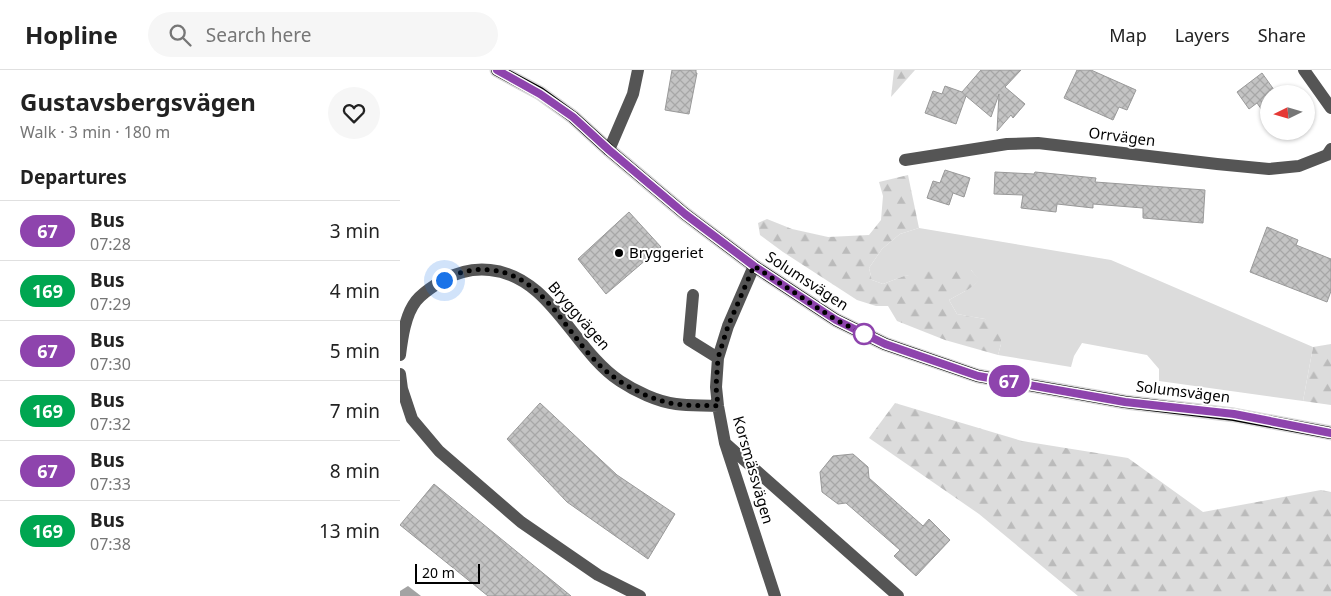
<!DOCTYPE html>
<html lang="en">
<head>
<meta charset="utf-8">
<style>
	:root { --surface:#fff; --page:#f6f6f6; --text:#222; --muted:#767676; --line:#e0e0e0 }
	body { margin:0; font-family:"Noto Sans",sans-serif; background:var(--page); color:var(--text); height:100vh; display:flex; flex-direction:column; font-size:19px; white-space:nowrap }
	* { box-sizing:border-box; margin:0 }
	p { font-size:16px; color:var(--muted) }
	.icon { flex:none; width:28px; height:28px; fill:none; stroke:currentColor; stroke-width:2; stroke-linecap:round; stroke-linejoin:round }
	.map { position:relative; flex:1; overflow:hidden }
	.details { display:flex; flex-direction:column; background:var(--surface); width:400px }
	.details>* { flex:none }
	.badge { padding:0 10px; border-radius:16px; font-size:18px; line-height:32px }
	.needle { width:32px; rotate:265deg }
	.buttons { position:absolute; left:860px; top:15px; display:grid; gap:10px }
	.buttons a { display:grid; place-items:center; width:55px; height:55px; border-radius:50%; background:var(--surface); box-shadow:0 1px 4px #0004; font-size:25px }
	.scale { position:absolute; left:15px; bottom:12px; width:65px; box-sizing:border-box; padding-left:5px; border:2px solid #000; border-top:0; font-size:14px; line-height:18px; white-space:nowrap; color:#000; -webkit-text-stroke:4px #fff; paint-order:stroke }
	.you { position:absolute; width:25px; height:25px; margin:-12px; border:4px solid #fff; border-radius:50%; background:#1a73e8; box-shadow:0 0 0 8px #1a73e833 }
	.map>.badge { position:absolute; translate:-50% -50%; box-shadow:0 0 0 2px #fff }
	h2 { padding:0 20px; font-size:19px; line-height:45px }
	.round { display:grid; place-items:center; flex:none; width:52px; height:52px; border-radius:26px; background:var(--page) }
	.summary { display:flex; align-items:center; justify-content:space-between; height:85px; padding:0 20px }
	h1 { font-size:24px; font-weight:700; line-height:38px }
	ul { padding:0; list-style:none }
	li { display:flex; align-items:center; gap:15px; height:60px; padding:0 20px; border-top:1px solid var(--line) }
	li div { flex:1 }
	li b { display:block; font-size:19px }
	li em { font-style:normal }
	li .badge { min-width:55px; font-weight:700; text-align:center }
	header { display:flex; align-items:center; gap:30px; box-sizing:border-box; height:70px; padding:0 25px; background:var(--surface); border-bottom:1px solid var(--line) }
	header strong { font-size:24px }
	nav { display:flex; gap:28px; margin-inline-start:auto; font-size:18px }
	.search { width:350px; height:45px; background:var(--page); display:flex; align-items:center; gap:12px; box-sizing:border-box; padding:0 18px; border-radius:28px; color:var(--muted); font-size:19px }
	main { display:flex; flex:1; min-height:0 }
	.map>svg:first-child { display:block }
	.grass { fill:#dcdcdc }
	.forest { fill:url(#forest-firs) }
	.water { fill:url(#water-ripples) }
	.building { fill:url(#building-cross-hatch); stroke:#999 }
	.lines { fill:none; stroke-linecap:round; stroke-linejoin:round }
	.major-casing { stroke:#dbdbdb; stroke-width:15 }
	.minor { stroke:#555; stroke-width:12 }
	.major { stroke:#000; stroke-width:12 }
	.line-casing { stroke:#fff; stroke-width:11 }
	.line { stroke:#8e44ad; stroke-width:8 }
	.walk { stroke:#000; stroke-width:5; stroke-dasharray:0 9 }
	.poi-dot { fill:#000; stroke:#fff; stroke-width:2 }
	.stop-dot { fill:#fff; stroke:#8e44ad; stroke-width:2.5 }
	.labels { text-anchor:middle; stroke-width:4; stroke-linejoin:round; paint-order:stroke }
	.street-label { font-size:15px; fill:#000; stroke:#fff }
	.poi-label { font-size:15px; fill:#000; stroke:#fff; text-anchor:start }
</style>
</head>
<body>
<header>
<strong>Hopline</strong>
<div class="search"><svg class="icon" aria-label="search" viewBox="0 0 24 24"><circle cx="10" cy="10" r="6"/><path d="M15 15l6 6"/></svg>Search here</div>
<nav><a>Map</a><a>Layers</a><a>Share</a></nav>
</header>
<main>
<section class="details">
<div class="summary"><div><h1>Gustavsbergsvägen</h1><p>Walk · 3 min · 180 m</p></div><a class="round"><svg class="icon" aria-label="heart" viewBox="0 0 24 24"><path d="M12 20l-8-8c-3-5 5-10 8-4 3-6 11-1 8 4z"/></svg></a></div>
<h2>Departures</h2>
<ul>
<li><span class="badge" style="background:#8e44ad;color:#fff">67</span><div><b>Bus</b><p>07:28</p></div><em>3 min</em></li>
<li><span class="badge" style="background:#00a651;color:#fff">169</span><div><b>Bus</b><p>07:29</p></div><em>4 min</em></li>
<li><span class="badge" style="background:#8e44ad;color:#fff">67</span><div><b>Bus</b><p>07:30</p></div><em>5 min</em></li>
<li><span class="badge" style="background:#00a651;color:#fff">169</span><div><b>Bus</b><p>07:32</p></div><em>7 min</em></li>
<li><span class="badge" style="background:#8e44ad;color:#fff">67</span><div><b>Bus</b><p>07:33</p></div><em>8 min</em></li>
<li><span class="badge" style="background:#00a651;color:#fff">169</span><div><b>Bus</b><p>07:38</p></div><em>13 min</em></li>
</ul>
</section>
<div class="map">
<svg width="931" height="526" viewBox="0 0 931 526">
	<defs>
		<pattern id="forest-firs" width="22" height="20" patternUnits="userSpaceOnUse" patternTransform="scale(1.25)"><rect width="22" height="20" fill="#dcdcdc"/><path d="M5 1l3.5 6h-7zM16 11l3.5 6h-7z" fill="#bbb"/></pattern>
		<pattern id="water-ripples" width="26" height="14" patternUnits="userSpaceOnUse" patternTransform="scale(1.25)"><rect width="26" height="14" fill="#a3a3a3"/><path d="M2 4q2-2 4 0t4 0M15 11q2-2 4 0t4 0" fill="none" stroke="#8b8b8b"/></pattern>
		<pattern id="building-cross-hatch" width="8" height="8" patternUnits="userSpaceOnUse" patternTransform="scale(1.25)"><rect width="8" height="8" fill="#c4c4c4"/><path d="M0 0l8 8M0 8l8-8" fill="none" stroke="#a7a7a7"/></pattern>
	</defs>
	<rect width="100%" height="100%" fill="#fff"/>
	<!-- grass -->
	<path class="grass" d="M519 158 711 190 913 277 903 331 759 311V299L747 285 682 273 674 286 671 297 598 285 601 274 585 249 557 244 549 230 569 219 579 210 571 200 504 206 483 214 472 210 469 198 482 179 500 164Z"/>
	<!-- forest -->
	<path class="forest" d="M494 0H515L491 27Z
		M508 105 519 158 500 164 482 179 469 198 472 210 483 214 504 206 541 199 571 200 580 210 569 219 549 230 557 244 585 249 601 259V274L598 285 545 270 497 251 488 236H476L457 230 383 182 360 165 358 153 367 149 392 159 428 167 469 165 481 150 483 126 479 112Z
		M931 274V335L903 331 913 277Z
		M495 333 622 371 728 388 803 442 921 420 931 422V526H678L579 444 469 368Z"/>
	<!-- water -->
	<path class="water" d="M8 516 21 526H0V521Z"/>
	<!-- building -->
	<path class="building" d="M272 0H296V3H297L289 44 265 40Z
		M581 0H621L605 17 625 34 613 48 611 45 597 61 599 24 591 47 566 26 556 54 525 43 533 21 542 24 545 16 562 22Z
		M677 0H691L736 20 727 40 719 37 713 50 664 28Z
		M862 3 877 24H869V50L857 33 849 39 837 22Z
		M545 100 570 108 564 127 553 123 549 135 527 128 533 111 540 113Z
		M595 102 634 104 635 102 696 108 695 112 805 120 803 153 743 148V138L693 134V138L657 134 656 142 621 138 623 125 594 124Z
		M229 142 261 177 206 224 178 189Z
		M867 157 898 170 896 175 931 189V221L927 232 850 202Z
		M140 333 217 405 275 444 248 489 167 432 107 369Z
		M453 384 468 397 469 408 523 456 529 449 550 470 516 506 494 486 500 480 446 433 438 434 422 422 420 402 433 386Z
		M34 414 171 526H88L0 455Z"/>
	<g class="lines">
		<!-- major casing -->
		<g class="major-casing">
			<path id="major" d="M97 0 140 23 173 47 209 80 285 144 354 196 436 250 485 274 578 306 725 332 834 345 931 363"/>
		</g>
		<!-- minor -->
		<path class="minor" d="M904 0 931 38
			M209 80 233 24 238 0
			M505 90 607 74 638 73 817 94 869 99 899 96 927 85 931 79
			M354 196 328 256 318 288 316 317 318 336 325 373 375 526
			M293 225 289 270 318 288
			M0 285C2 269 5 245 16 231 23 222 34 216 43 210 58 202 73 198 90 200 151 206 173 280 220 311 235 321 258 332 276 334 290 336 304 335 318 336
			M0 304 2 319 12 349 39 381 121 452 198 505 240 526
			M325 373 498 526"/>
		<!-- major -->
		<use href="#major" class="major"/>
	</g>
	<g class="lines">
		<!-- line casing -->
		<g class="line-casing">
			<path id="line" d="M97 0 140 24 173 47 209 80 285 144 354 196 436 250 485 274 578 306 725 332 834 344 931 363"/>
		</g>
		<!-- line -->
		<use href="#line" class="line"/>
		<!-- walk -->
		<path class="walk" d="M44 210C58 202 74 198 91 200 149 206 169 274 211 305 228 318 254 331 276 334 290 336 304 335 318 336L316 317 318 288 328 256 354 196 436 250 464 264"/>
	</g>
	<!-- markers -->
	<circle class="poi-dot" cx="219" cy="183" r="5"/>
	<circle class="stop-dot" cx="464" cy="264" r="10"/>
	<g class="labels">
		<!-- street labels -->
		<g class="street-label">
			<text transform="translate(722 67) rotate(7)" y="5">Orrvägen</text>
			<text transform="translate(407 211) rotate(33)" y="5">Solumsvägen</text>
			<text transform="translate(179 246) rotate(49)" y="5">Bryggvägen</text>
			<text transform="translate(783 322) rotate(7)" y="5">Solumsvägen</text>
			<text transform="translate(353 400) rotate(74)" y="5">Korsmässvägen</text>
		</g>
		<!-- poi labels -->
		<g class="poi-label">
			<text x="229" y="188">Bryggeriet</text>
		</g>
	</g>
</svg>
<div class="buttons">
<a><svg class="needle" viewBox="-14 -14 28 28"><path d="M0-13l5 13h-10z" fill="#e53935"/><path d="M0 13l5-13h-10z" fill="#767676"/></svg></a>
</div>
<div class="scale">20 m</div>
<div class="you" style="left:44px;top:210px"></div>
<b class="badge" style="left:609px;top:311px;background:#8e44ad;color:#fff">67</b>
</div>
</main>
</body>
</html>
